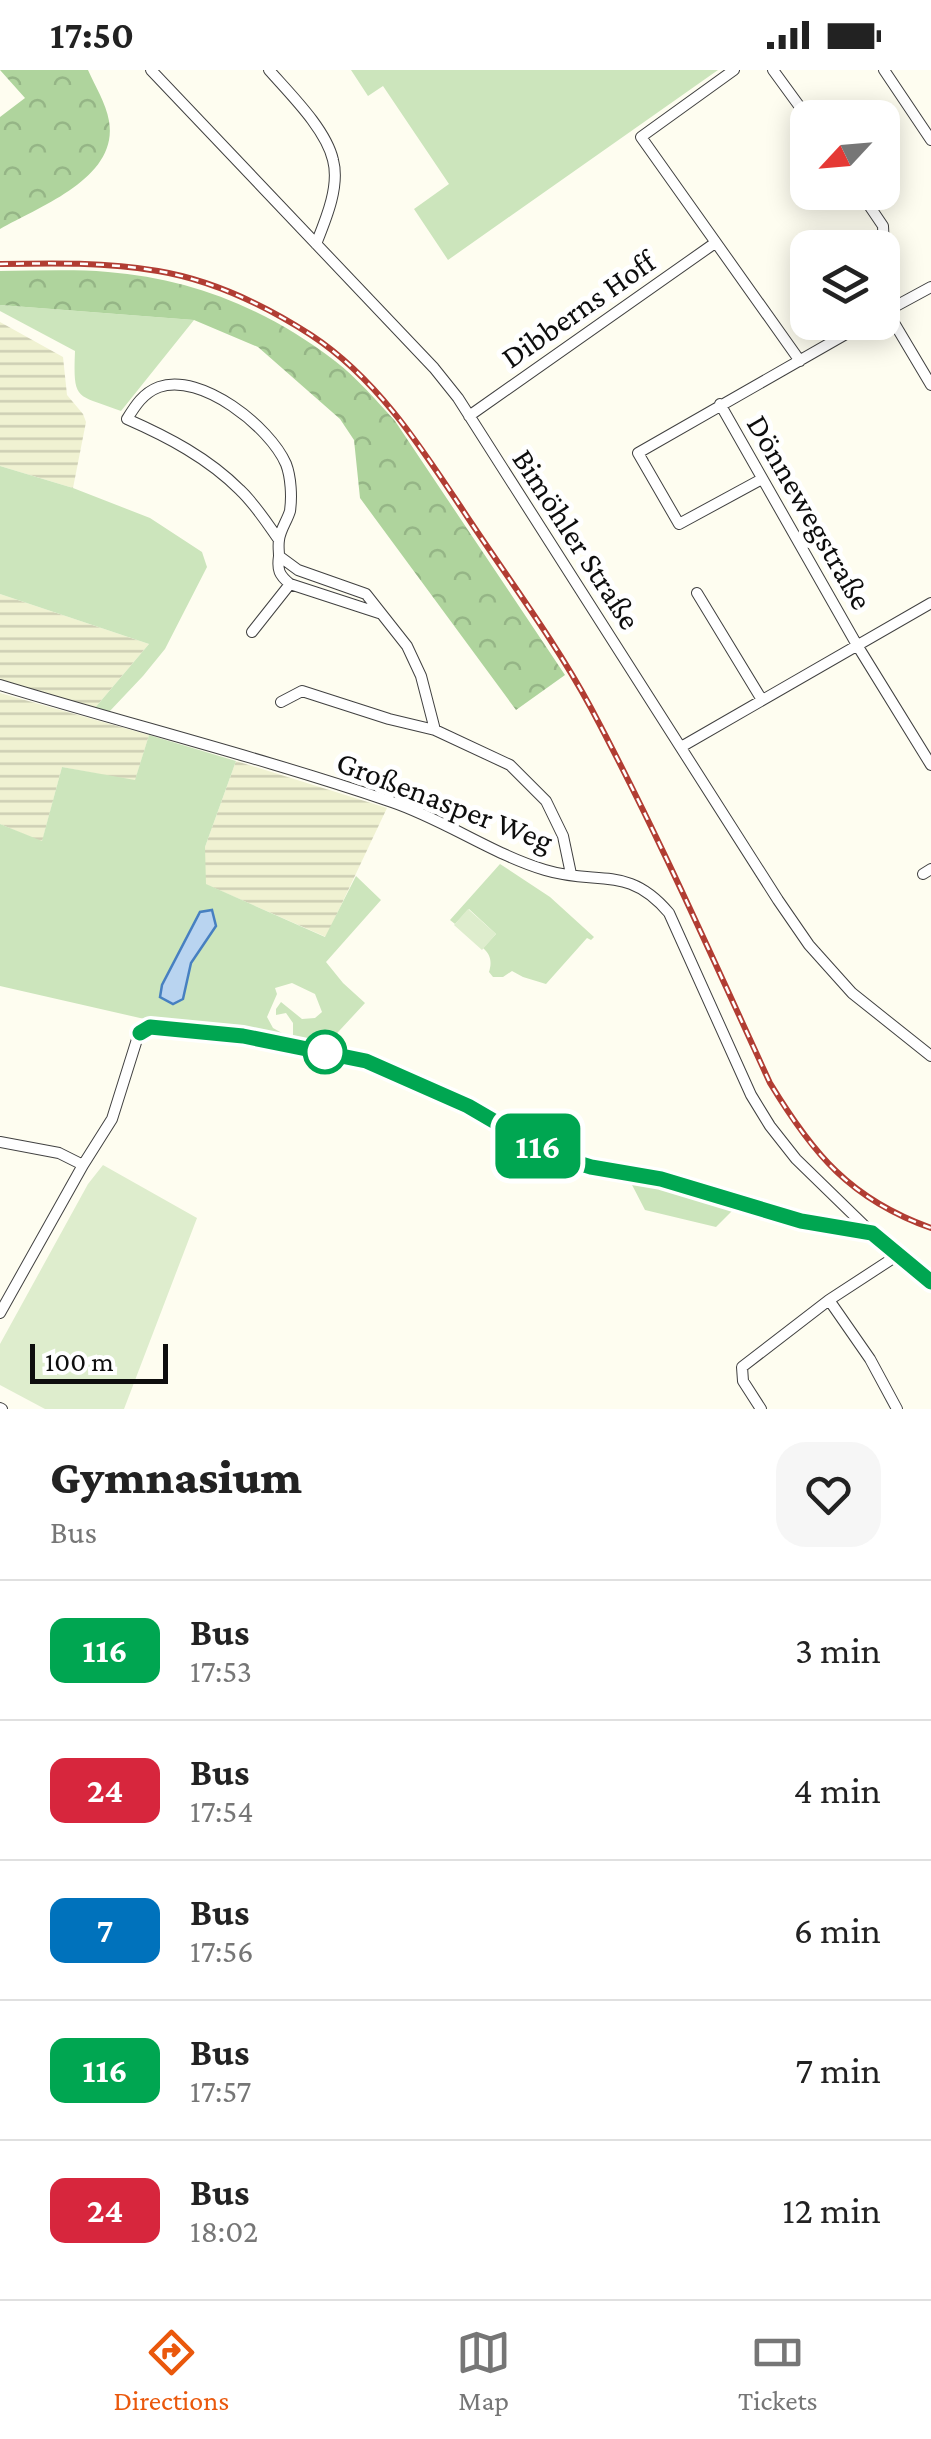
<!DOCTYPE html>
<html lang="en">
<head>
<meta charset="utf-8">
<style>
	:root { --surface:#fff; --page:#f6f6f6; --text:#222; --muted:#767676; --line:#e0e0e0; --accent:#ea580c }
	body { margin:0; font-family:"Crimson Pro",serif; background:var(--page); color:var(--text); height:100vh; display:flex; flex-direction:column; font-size:38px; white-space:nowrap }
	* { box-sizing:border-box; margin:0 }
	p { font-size:32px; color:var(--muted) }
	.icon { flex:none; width:55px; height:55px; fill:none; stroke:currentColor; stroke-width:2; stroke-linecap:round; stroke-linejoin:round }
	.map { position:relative; height:1339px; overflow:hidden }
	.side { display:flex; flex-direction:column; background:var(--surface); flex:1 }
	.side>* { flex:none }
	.badge { padding:0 20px; border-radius:15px; font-size:35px; line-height:65px }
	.needle { width:65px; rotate:244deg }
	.fabs { position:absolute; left:790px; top:30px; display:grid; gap:20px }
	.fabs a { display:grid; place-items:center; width:110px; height:110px; border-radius:20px; background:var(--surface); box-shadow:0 5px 25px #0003; font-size:50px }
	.scale { position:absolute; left:30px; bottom:25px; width:138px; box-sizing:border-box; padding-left:10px; border:5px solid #0e0e0e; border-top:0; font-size:28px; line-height:35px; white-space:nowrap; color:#0e0e0e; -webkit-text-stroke:8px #fff; paint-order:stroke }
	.map>.badge { position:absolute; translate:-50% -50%; box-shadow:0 0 0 5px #fff }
	.round { display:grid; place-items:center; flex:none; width:105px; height:105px; border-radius:30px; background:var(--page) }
	.headline { display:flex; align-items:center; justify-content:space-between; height:170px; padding:0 50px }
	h1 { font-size:48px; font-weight:800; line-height:75px }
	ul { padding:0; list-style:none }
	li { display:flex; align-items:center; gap:30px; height:140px; padding:0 50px; border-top:2px solid var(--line) }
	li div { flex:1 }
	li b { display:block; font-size:38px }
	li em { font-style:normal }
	li .badge { min-width:110px; font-weight:700; text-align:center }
	.status { display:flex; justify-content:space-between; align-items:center; height:70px; padding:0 50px; background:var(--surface); direction:ltr }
	.status svg { height:28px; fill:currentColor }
	.dock { display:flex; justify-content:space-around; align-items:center; height:140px; border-top:2px solid var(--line); background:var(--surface); font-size:28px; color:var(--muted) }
	.dock a { display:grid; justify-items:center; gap:5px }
	.dock .current { color:var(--accent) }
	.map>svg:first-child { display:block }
	.farmland { fill:url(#farmland-rules) }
	.grass { fill:#cce5bc; fill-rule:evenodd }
	.forest { fill:url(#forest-crowns) }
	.pitch { fill:#deedcd }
	.water { fill:#b9d4f0; stroke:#4780c1; stroke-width:2.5 }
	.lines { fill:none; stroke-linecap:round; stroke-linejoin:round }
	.minor-casing { stroke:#414141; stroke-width:12 }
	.minor { stroke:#fff; stroke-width:10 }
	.rail-casing { stroke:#b13d33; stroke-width:6 }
	.rail { stroke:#fff; stroke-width:2.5; stroke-dasharray:8; stroke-linecap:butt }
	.line-casing { stroke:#fff; stroke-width:22 }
	.line { stroke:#00a651; stroke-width:15 }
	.stop-dot { fill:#fff; stroke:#00a651; stroke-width:5 }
	.labels { text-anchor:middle; stroke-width:10; stroke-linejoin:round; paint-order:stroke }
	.street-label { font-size:32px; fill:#0e0e0e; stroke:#fff }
</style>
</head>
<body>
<div class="status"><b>17:50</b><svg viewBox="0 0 49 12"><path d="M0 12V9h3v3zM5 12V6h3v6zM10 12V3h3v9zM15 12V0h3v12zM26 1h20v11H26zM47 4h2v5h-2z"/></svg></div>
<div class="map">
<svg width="931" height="1339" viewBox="0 0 931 1339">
	<defs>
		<pattern id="farmland-rules" width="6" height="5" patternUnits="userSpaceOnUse" patternTransform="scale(2.5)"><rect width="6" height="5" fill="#f0f2d2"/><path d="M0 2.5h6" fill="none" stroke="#cdceb3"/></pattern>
		<pattern id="forest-crowns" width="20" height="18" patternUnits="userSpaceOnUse" patternTransform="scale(2.5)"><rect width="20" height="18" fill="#afd49d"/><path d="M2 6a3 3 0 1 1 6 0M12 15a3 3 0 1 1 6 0" fill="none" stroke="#95b586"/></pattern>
	</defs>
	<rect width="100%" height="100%" fill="#fefdf0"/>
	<!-- farmland -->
	<path class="farmland" d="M0 252 63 287 67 325 83 344 86 352 73 418 0 396Z
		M0 524 149 574 94 639 0 610Z
		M0 623 149 665 135 711 62 697 42 772 0 754Z
		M236 691 387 738 326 867 205 814V777Z"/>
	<!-- grass -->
	<path class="grass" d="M351 0H718L448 190 414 139 449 114 383 16 368 26Z
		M0 235 194 250 121 341C76 324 73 332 75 281L0 241Z
		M0 396 73 418 150 448 202 482 207 497 165 579 143 606 108 643 94 639 149 574 0 524Z
		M149 665 236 691 205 777 206 814 325 867 356 806 381 830 326 892 343 913 365 933 327 974 140 948 0 916V754L42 771 62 697 135 710ZM292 913 315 924 322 942 315 948 302 949 281 932 276 939V945L286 943 293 953V965L289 967 273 958 267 947 277 924 275 918Z
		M500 794 550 827 594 867 591 870 587 868 546 914 523 907 512 901 503 907H493L489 902C492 892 491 885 483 878L496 864 469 839 455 854 450 850Z
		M630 1111 682 1121 737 1136 716 1157 645 1140Z"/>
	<!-- forest -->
	<path class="forest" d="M0 0H88C95 16 106 33 109 51 119 108 40 136 0 159V47L25 28Z
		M0 201C36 201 72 199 108 202 191 208 269 240 335 291 357 308 376 330 395 351L565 605 516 640 360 428 354 370 340 349 258 277 194 250 0 235Z"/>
	<!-- pitch -->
	<path class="pitch" d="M468 839 496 864 482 880 454 855Z
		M103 1095 197 1148 124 1339H45L0 1315V1274L88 1114Z"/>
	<!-- water -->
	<path class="water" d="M212 840 216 856 191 893 183 929 173 934 160 927 162 915 200 842Z"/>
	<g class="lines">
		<!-- minor casing -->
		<g class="minor-casing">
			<path id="minor" d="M151 0 434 298 458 328 778 830 809 875 852 923 931 986
				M269 0C290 24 326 59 333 90 340 116 326 149 316 174
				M734 0 641 67 800 291
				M773 0 808 48
				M884 0 931 70
				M860 122 883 156 887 241 931 315
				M883 243 931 217
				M720 334 857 575 931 695
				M469 346 715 173
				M762 409 679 454 638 383 867 252
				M279 470C267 453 255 434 240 420 208 388 168 367 127 349 135 336 143 323 159 317 201 302 270 357 286 394 291 407 292 427 290 441 287 451 280 460 279 470 278 476 279 481 279 486
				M697 523 762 630
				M379 543 290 514C279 505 277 500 279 486L298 500 366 524 407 576 421 606 435 660
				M252 562 290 514
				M0 615C131 655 263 688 392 732 445 750 492 784 545 800 597 816 628 794 669 843L751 1025 770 1056 796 1089 872 1163 931 1213
				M281 632 302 621 389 649 435 660 510 695 546 731 563 766 571 804
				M681 677 931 533
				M923 804 931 799
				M0 1072 59 1083 83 1095
				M829 1230 870 1289 897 1339
				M0 1243 83 1095 112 1049 139 963 150 957 243 966 366 991 467 1036 552 1085 591 1097 661 1109 801 1151 871 1163
				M0 1338 2 1339
				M761 1339 743 1311 742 1297 829 1230 898 1185"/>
		</g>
		<!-- minor -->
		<use href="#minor" class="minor"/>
		<!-- rail casing -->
		<g class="rail-casing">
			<path id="rail" d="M0 194C53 193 106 192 158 201 212 210 266 236 311 265 381 311 426 385 472 454 512 514 556 573 591 638 656 760 712 887 770 1013 813 1084 850 1129 931 1158"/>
		</g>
		<!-- rail -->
		<use href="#rail" class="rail"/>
	</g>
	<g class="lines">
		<!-- line casing -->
		<g class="line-casing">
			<path id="line" d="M140 963 150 957 243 966 366 991 468 1036 552 1085 591 1097 661 1109 801 1151 872 1163 931 1212"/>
		</g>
		<!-- line -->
		<use href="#line" class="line"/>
	</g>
	<!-- markers -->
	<circle class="stop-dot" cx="325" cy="982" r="20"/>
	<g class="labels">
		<!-- street labels -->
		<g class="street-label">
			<text transform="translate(578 239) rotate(-35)" y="11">Dibberns Hoff</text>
			<text transform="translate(810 442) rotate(60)" y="11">Dönnewegstraße</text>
			<text transform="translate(577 469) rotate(57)" y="11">Bimöhler Straße</text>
			<text transform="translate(445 731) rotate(21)" y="11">Großenasper Weg</text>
		</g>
	</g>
</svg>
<div class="fabs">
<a><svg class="needle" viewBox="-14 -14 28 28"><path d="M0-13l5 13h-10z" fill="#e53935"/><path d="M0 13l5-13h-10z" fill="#767676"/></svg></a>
<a><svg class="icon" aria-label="layers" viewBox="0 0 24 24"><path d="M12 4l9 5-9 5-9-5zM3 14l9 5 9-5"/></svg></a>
</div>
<div class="scale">100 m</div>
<b class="badge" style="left:538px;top:1076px;background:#00a651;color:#fff">116</b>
</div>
<section class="side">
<div class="headline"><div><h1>Gymnasium</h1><p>Bus</p></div><a class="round"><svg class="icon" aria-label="heart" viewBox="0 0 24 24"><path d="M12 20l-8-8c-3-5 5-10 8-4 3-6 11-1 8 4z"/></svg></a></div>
<ul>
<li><span class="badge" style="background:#00a651;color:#fff">116</span><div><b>Bus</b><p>17:53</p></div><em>3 min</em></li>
<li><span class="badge" style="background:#d7263d;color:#fff">24</span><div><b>Bus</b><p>17:54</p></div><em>4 min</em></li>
<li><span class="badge" style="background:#0072bc;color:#fff">7</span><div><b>Bus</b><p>17:56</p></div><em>6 min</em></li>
<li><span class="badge" style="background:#00a651;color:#fff">116</span><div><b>Bus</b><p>17:57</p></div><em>7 min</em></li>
<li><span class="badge" style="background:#d7263d;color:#fff">24</span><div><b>Bus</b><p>18:02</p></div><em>12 min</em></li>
</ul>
</section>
<nav class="dock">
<a class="current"><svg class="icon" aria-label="directions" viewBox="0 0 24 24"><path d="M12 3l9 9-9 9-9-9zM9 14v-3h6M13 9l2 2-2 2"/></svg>Directions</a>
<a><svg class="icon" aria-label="map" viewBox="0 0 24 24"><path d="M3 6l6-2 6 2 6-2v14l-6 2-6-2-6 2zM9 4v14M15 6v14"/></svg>Map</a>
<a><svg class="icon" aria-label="tickets" viewBox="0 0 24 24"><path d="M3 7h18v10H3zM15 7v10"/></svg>Tickets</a>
</nav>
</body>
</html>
